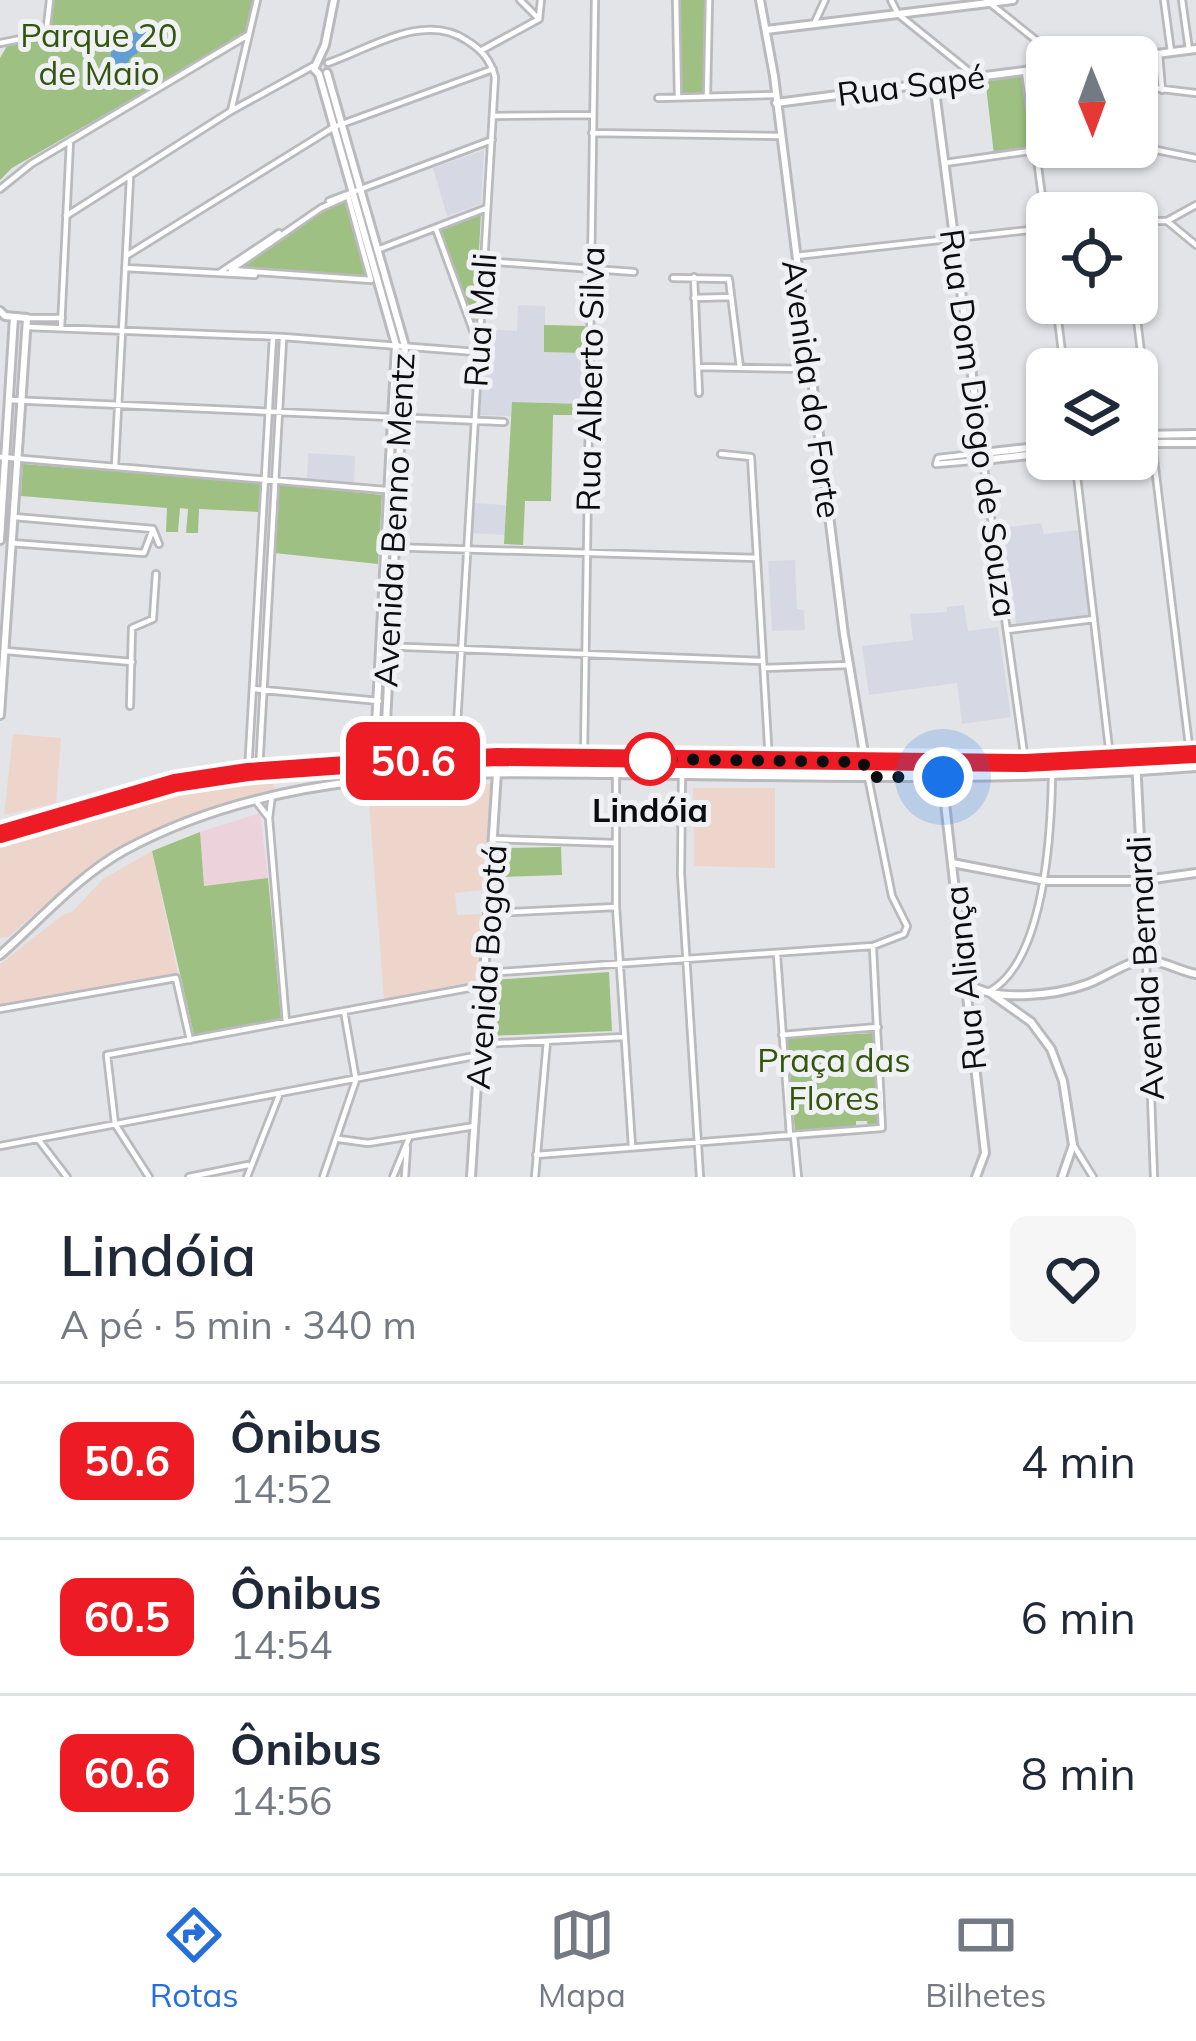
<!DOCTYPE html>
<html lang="pt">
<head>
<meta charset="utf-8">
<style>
	:root { --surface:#fff; --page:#f6f6f7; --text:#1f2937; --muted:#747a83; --line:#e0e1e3; --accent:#266fdb }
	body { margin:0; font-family:Mulish,sans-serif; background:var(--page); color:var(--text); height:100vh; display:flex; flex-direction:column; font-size:45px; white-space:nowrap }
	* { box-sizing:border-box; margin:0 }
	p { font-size:39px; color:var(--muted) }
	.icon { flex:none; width:66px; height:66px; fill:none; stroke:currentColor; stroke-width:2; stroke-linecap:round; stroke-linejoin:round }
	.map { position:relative; height:1177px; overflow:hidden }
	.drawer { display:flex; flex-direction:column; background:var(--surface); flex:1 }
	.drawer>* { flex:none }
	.badge { padding:0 24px; border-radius:18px; font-size:42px; line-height:78px }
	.needle { width:78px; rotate:179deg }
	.fabs { position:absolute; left:1026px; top:36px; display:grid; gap:24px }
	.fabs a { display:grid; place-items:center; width:132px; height:132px; border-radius:18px; background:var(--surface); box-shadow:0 3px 9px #0004; font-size:60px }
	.you { position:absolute; width:60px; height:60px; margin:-30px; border:9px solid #fff; border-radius:50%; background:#1a73e8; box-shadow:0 0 0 18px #1a73e833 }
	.map>.badge { position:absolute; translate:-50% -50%; box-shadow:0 0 0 6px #fff }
	.round { display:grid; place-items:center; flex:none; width:126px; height:126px; border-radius:18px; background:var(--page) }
	.summary { display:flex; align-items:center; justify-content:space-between; height:204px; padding:0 60px }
	h1 { font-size:57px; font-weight:600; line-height:90px }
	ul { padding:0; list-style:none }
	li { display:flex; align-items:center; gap:36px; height:156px; padding:0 60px; border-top:3px solid var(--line) }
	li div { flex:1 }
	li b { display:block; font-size:45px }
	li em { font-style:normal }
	li .badge { min-width:132px; font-weight:700; text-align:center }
	.tab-bar { display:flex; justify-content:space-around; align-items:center; height:168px; border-top:3px solid var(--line); background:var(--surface); font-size:33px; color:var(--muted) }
	.tab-bar a { display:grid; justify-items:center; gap:6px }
	.tab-bar .on { color:var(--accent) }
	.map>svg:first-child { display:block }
	.commercial { fill:#edd5cb }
	.built { fill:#d6d9e4 }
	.medical { fill:#ecd3db }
	.green { fill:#9ec082 }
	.water { fill:#629ed3 }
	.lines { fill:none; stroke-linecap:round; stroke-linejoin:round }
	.street-casing { stroke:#bababe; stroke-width:10 }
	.secondary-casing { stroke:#bababe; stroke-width:12 }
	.street { stroke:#fff; stroke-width:4.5 }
	.secondary { stroke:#fff; stroke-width:6 }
	.line-casing { stroke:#fff; stroke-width:27 }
	.line { stroke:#ed1c24; stroke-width:18 }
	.walk { stroke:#0b0c0d; stroke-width:12; stroke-dasharray:0 21.6 }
	.stop-dot { fill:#fff; stroke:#ed1c24; stroke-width:6 }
	.labels { text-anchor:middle; stroke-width:10; stroke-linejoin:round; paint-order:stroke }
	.park-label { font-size:33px; fill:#34550c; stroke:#f0f1f5 }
	.street-label { font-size:33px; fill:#0b0c0d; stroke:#f0f1f5 }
	.stop-label { font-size:33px; font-weight:bold; fill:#0b0c0d; stroke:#f0f1f5 }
</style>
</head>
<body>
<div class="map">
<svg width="1196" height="1177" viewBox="0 0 1196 1177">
	<rect width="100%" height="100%" fill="#e3e4e8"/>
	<!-- commercial -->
	<path class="commercial" d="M13 734 61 738 56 803 4 815Z
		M271 777 275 789 142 835 100 858 8 937 0 938V844L8 838 146 803V798L184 788Z
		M457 783 492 784 484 890 455 893 457 915 482 914 477 981 384 999 368 790Z
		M693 788H775V868L694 866Z
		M152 851 178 974 0 1005V964L64 914 72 912 103 879Z"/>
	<!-- built -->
	<path class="built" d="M484 150 481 204 447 216 433 168Z
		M518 305 545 306V325L585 326 584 404 513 402 511 416 480 415 485 329 517 331Z
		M308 453 355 456 354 484 307 481Z
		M473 503 506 505 505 535 471 533Z
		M1041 523 1044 534 1079 530 1089 615 1016 624 1000 528Z
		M795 560 797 609 804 610 805 630 772 631 768 561Z
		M964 605 968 631 998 627 1011 717 962 724 957 683 869 695 862 646 913 640 910 614 947 612V607Z"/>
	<!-- medical -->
	<path class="medical" d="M260 813 268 878 203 886 200 832Z"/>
	<!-- green -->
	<path class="green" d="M53 0H254L246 33 12 168 0 180V58L7 46 49 36Z
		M679 0H706L704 93H682Z
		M1024 72 1032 149 994 155 985 77Z
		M348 196 371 280 231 270 321 208Z
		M481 212 475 329 439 228Z
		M544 325 585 326V353L544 352Z
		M512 402 584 404V415H553L551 501H525L523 545 504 544Z
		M23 464 261 483 259 512 199 509 198 533H186L188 509 180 508 178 532H166L167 508 21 496Z
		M276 484 382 495 378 564 274 553Z
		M200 832 204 886 268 878 281 1018 194 1035 152 851Z
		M561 847 562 875 502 877 501 848Z
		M609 972 612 1031 488 1036 493 980Z
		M874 1033 881 1125 868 1126 867 1121H856V1127L795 1131 787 1038Z"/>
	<!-- water -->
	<path class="water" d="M143 31 152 34 151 43 130 58 124 71 117 73 111 67V46L119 35Z"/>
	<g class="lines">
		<!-- street casing -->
		<g class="street-casing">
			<path id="street" d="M520 0 537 17
				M676 0 678 97
				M891 0 898 14 976 77
				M986 0 1057 57
				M1164 0 1171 52
				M1182 0 1189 50
				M539 19 541 0
				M814 24 825 0
				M0 43 46 34 50 0
				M482 50 539 19
				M1159 54 1162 90
				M328 63C371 48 424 12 466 40 482 50 490 59 495 77L455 759
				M1025 71 1047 233
				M1137 86 1196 93
				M707 96 709 0
				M658 98 775 95
				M231 111 257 0
				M493 116 593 115
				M592 133 779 136
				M1137 146 1196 158
				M945 163 1058 147
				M0 189 31 164 248 35
				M348 196 371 280 231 270 321 208Z
				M329 201 492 140
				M66 216 231 111 313 66
				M1137 221H1167
				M1167 221 1196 245
				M1167 221 1196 205
				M436 229 475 336
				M377 250 487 208
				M126 256 334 127 493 69
				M796 256 1047 228
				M484 261 634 272
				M125 268 255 275
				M219 273 279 233
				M694 277 699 393
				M673 278 729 279 740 368
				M694 298 731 297
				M1056 303 1064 369
				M1135 303 1190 754
				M27 318H62
				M27 327 283 337 476 352
				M61 328 70 141
				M698 367 810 369
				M9 400 504 422
				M982 453 938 458 936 464 983 460 1025 761
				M721 454 751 457 769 761
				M0 457 397 491
				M1075 459 1110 757
				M115 466 130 178
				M14 517 153 529 159 544
				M11 543 144 553 153 529
				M387 547 757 558
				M1007 630 1094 619
				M380 646 762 661
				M6 651 132 662
				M764 668 848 665
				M253 689 379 701
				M130 706 132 628 153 619 156 574
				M584 756 595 0
				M259 771 283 340
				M248 772 273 337
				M616 775V907L632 1146
				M682 775 681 874 700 1177
				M272 795 269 818 286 1022
				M255 800 269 818
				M495 839 615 843
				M490 913 616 907
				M777 955 790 1135
				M1146 961 1154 1177
				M485 973 873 946 904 934 907 926 892 896 868 777
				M988 992C1045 963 1051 832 1052 777
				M0 1009 176 978 190 1040
				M782 1035 878 1027
				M481 1044 624 1037
				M794 1136 798 1177
				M38 1139 67 1177
				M339 1139 368 1143 475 1126
				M0 1146 480 1055
				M1074 1146 1093 1177
				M536 1155 882 1128 873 948
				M149 1177 115 1124 107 1055 485 985
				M189 1177 248 1165
				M247 1177 280 1093
				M323 1177 356 1080 344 1011
				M393 1177 409 1138
				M405 1177 407 1147
				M535 1177 547 1041"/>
		</g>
		<!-- secondary casing -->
		<g class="secondary-casing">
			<path id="secondary" d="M334 0 325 45 314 69 319 74 396 345 374 763
				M760 0 774 76 844 635 868 777
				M766 30 1013 0
				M1133 57 1196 49
				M327 73 405 346 384 763
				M934 83 983 460 1047 453
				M776 103 1047 68
				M0 311 5 316 27 318 0 715
				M1137 435 1196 434
				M1137 443H1196
				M982 453 1047 446
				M0 540 14 317
				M1136 759 1146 959
				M942 777 985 1153 976 1177
				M0 834 175 783 248 772 374 763 498 757 1025 763 1196 754
				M952 863 1046 881H1139L1196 873
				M0 955C40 920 78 876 125 850 298 757 498 774 687 775 857 777 1026 781 1196 767
				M966 981C990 1004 1057 995 1087 984 1105 978 1131 958 1149 960 1165 962 1181 971 1196 974
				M989 992 1031 1022 1051 1049 1063 1081 1073 1145 1062 1177
				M471 1177 498 757"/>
		</g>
		<!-- street -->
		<use href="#street" class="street"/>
		<!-- secondary -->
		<use href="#secondary" class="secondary"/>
	</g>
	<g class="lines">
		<!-- line casing -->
		<g class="line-casing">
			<path id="line" d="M0 834 175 783 248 772 374 763 498 757 1025 763 1196 754"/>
		</g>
		<!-- line -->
		<use href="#line" class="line"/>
		<!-- walk -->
		<path class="walk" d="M650 759 863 762 868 777H943"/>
	</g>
	<!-- markers -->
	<circle class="stop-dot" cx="650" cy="759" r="24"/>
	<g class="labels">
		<!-- park labels -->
		<g class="park-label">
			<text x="99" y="47">Parque 20<tspan x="99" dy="38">de Maio</tspan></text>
			<text x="834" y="1072">Praça das<tspan x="834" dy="38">Flores</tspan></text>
		</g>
		<!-- street labels -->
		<g class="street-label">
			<text transform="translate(911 85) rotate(-7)" y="12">Rua Sapé</text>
			<text transform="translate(480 320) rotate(-86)" y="12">Rua Mali</text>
			<text transform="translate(590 379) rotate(-89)" y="12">Rua Alberto Silva</text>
			<text transform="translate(812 389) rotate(82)" y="12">Avenida do Forte</text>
			<text transform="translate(979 423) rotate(82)" y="12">Rua Dom Diogo de Souza</text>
			<text transform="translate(394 520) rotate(-87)" y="12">Avenida Benno Mentz</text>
			<text transform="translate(486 967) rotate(-86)" y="12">Avenida Bogotá</text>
			<text transform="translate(1145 968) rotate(-93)" y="12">Avenida Bernardi</text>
			<text transform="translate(965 978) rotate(-96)" y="12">Rua Aliança</text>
		</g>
		<!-- stop labels -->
		<g class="stop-label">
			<text x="650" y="822">Lindóia</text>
		</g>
	</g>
</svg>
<div class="fabs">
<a><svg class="needle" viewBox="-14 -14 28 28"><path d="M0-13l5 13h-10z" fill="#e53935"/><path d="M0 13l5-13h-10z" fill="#747a83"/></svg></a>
<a><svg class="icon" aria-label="locate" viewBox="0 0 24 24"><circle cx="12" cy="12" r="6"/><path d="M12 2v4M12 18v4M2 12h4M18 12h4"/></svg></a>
<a><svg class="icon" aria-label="layers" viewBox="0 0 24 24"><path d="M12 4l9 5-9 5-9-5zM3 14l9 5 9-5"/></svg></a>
</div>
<div class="you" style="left:943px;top:777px"></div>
<b class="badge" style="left:413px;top:761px;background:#ed1c24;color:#fff">50.6</b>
</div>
<section class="drawer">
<div class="summary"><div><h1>Lindóia</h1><p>A pé · 5 min · 340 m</p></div><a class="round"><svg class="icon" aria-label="heart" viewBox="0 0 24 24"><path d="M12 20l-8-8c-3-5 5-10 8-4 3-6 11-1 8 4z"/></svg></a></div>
<ul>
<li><span class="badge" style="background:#ed1c24;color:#fff">50.6</span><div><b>Ônibus</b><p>14:52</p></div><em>4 min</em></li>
<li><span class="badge" style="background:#ed1c24;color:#fff">60.5</span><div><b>Ônibus</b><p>14:54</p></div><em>6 min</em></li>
<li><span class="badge" style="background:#ed1c24;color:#fff">60.6</span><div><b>Ônibus</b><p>14:56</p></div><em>8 min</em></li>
</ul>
</section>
<nav class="tab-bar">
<a class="on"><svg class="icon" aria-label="directions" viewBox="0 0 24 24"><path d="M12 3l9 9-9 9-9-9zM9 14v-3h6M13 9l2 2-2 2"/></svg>Rotas</a>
<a><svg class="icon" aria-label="map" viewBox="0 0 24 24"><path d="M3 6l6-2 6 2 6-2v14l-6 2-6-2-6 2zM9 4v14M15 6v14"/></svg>Mapa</a>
<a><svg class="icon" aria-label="tickets" viewBox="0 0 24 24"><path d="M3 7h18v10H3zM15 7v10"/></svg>Bilhetes</a>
</nav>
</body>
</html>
